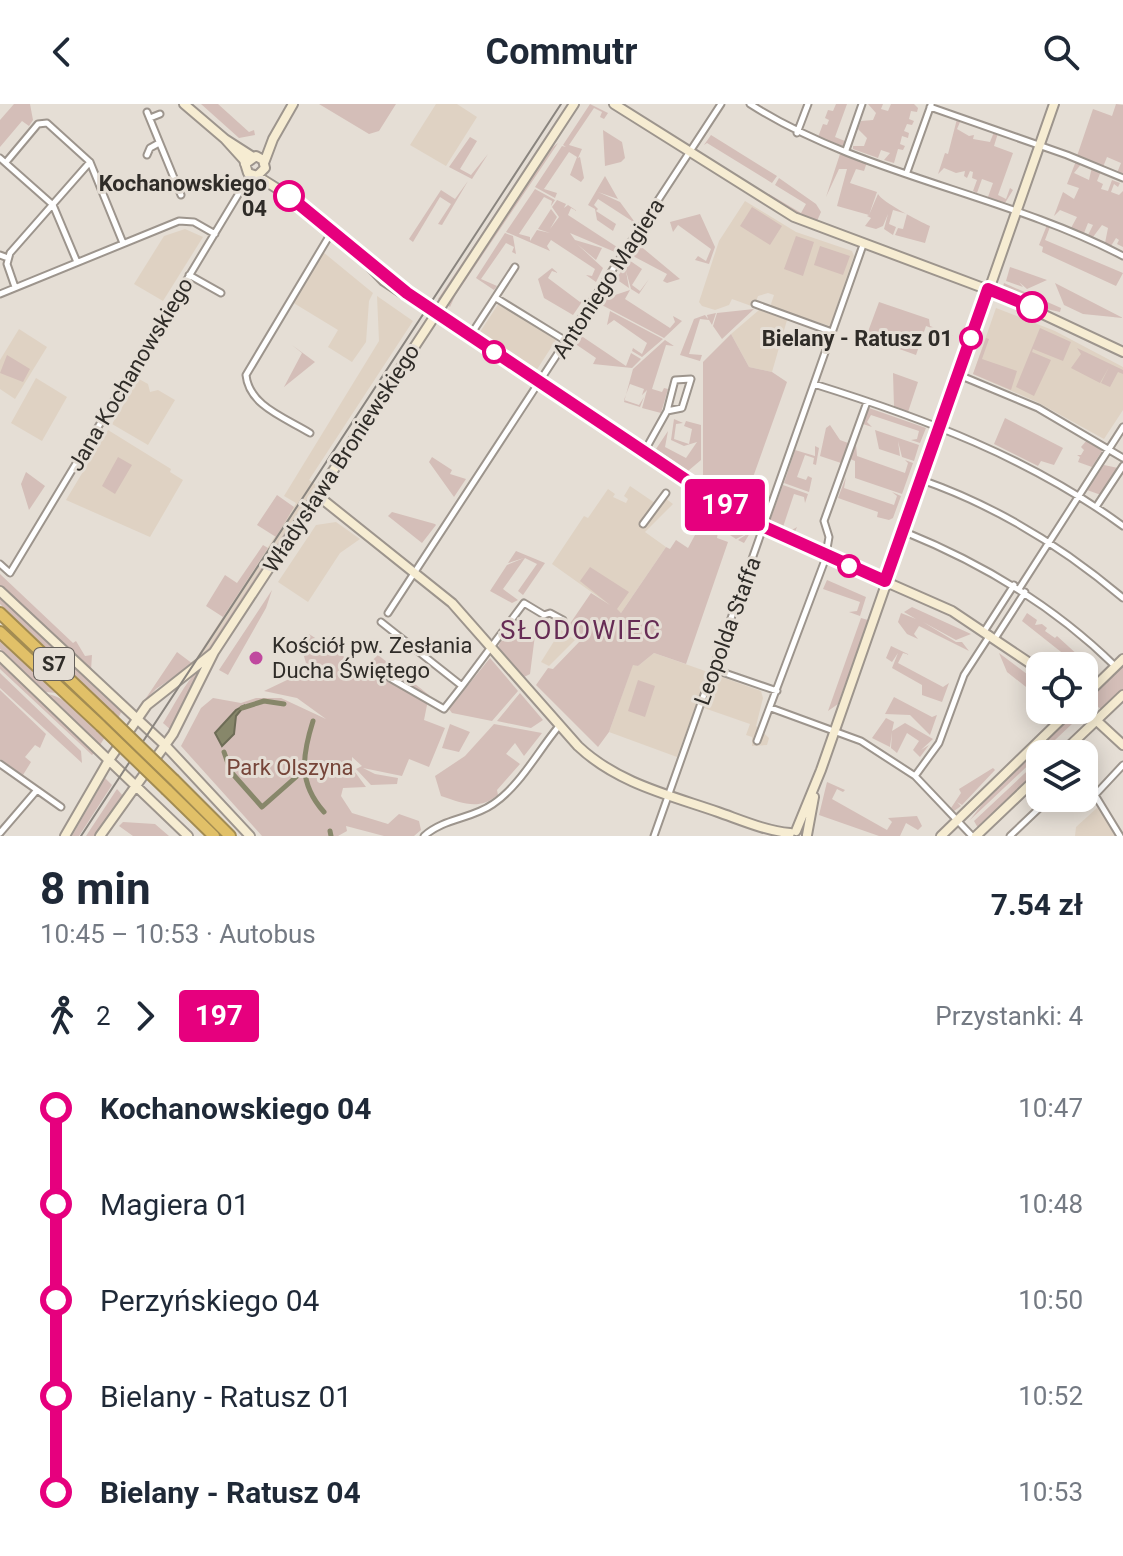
<!DOCTYPE html>
<html lang="pl">
<head>
<meta charset="utf-8">
<style>
	:root { --surface:#fff; --page:#f2f2f3; --text:#1f2937; --muted:#747a83 }
	body { margin:0; font-family:Roboto,sans-serif; background:var(--page); color:var(--text); height:100vh; display:flex; flex-direction:column; font-size:30px; white-space:nowrap }
	* { box-sizing:border-box; margin:0 }
	p { font-size:26px; color:var(--muted) }
	.icon { flex:none; width:44px; height:44px; fill:none; stroke:currentColor; stroke-width:2; stroke-linecap:round; stroke-linejoin:round }
	.map { position:relative; height:732px; overflow:hidden }
	.drawer { display:flex; flex-direction:column; background:var(--surface); flex:1 }
	.drawer>* { flex:none }
	.badge { padding:0 16px; border-radius:6px; font-size:28px; line-height:52px }
	.fabs { position:absolute; left:1026px; top:548px; display:grid; gap:16px }
	.fabs a { display:grid; place-items:center; width:72px; height:72px; border-radius:16px; background:var(--surface); box-shadow:0 4px 20px #0003; font-size:40px }
	.map>.badge { position:absolute; translate:-50% -50%; box-shadow:0 0 0 4px #fff }
	.legs { display:flex; align-items:center; gap:12px; height:88px; padding:0 40px; font-size:26px }
	.legs p { margin-inline-start:auto }
	.head { display:flex; align-items:center; justify-content:space-between; height:136px; padding:0 40px }
	h1 { font-size:44px; font-weight:700; line-height:60px }
	ul { padding:0 40px; list-style:none }
	li { display:flex; align-items:center; gap:28px; height:96px; font-size:30px }
	li i { display:grid; place-items:center; width:12px; height:100%; margin:0 10px; background:currentColor }
	li i::after { content:''; width:20px; height:20px; margin:-10px; border:6px solid; border-radius:50%; background:var(--surface) }
	li p { margin-inline-start:auto }
	li:first-child i { background:linear-gradient(#0000 50%,currentColor 0) }
	li:last-child i { background:linear-gradient(currentColor 50%,#0000 0) }
	header { display:flex; justify-content:space-between; align-items:center; height:104px; padding:0 40px; background:var(--surface); font-size:36px; font-weight:700 }
	.map>svg:first-child { display:block }
	.built { fill:#dfd2c3 }
	.green { fill:#d4beb8 }
	.water { fill:#87876a; stroke:#6d6c56; stroke-width:2 }
	.lines { fill:none; stroke-linecap:round; stroke-linejoin:round }
	.canal { stroke:#87876a; stroke-width:5 }
	.street-casing { stroke:#9d958d; stroke-width:9 }
	.secondary-casing { stroke:#9d958d; stroke-width:12 }
	.highway-casing { stroke:#a38c52; stroke-width:14 }
	.street { stroke:#fff; stroke-width:5 }
	.secondary { stroke:#f6ecd2; stroke-width:8 }
	.highway { stroke:#e1c068; stroke-width:10 }
	.tram { stroke:#8a857f; stroke-width:2 }
	.highway-bridge-casing { stroke:#a38c52; stroke-width:14; stroke-linecap:butt }
	.highway-bridge { stroke:#e1c068; stroke-width:10 }
	.line-1-casing { stroke:#fff; stroke-width:18 }
	.line-1 { stroke:#e6007e; stroke-width:12 }
	.stop-1-dot { fill:#fff; stroke:#e6007e; stroke-width:4 }
	.poi-dot { fill:#c0499f; stroke:#e5ded5; stroke-width:3 }
	.labels { text-anchor:middle; stroke-width:6; stroke-linejoin:round; paint-order:stroke }
	.shield { fill:#e5ded5; stroke:#66615c; stroke-width:2 }
	.shield-label { font-size:20px; font-weight:bold; fill:#2f2c28 }
	.stop-label { font-size:22px; font-weight:bold; fill:#2f2c28; stroke:#e5ded5; text-anchor:end }
	.street-label { font-size:22px; fill:#2f2c28; stroke:#e5ded5 }
	.poi-label { font-size:22px; fill:#2f2c28; stroke:#e5ded5; text-anchor:start }
	.park-label { font-size:22px; fill:#764539; stroke:#e5ded5 }
	.quarter-label { font-size:26px; letter-spacing:2px; fill:#662c55; stroke:#e5ded5 }
</style>
</head>
<body>
<header><svg class="icon" aria-label="back" viewBox="0 0 24 24"><path d="M15 5l-7 7 7 7"/></svg>Commutr<svg class="icon" aria-label="search" viewBox="0 0 24 24"><circle cx="10" cy="10" r="6"/><path d="M15 15l6 6"/></svg></header>
<div class="map">
<svg width="1123" height="732" viewBox="0 0 1123 732">
	<rect width="100%" height="100%" fill="#e5ded5"/>
	<!-- built -->
	<path class="built" d="M436 0H457L477 13 446 62 410 41Z
		M745 97 796 128 852 147 854 152 830 222 770 203 774 191 768 189 758 192 754 203 732 195 729 201 715 206 702 202 699 198 719 137Z
		M185 125 203 133 163 197 134 180 164 132Z
		M323 148 373 189 369 197 366 238 352 258 328 243 338 226 292 198Z
		M377 192 413 217 309 376 316 381 204 551 193 559 294 403 296 399 284 392 379 237Z
		M499 199 556 236 536 267 480 228Z
		M996 204 1055 227 1123 263V306L1104 335 1037 298 973 270Z
		M759 206 787 216 772 268 749 263 731 230Z
		M19 225 47 243 15 295 0 285V256Z
		M36 274 67 293 42 337 11 319Z
		M139 275 148 280 150 288 158 286 175 296 148 341 112 320Z
		M108 326 171 365 170 368 183 376 150 433 66 396Z
		M630 382 655 399 661 391 673 400 645 428 666 443 621 509 552 460 584 412 588 414 608 385 615 390 613 393 626 399 628 395 624 392Z
		M336 418 360 435 340 449 308 498 278 478 316 421Z
		M561 526 575 536 549 562 541 558Z
		M654 549 708 568 677 653 609 628 633 560 638 562Z
		M719 572 761 587 763 594 756 622 769 634 767 641 752 642V633L746 631 750 620 704 604 714 575Z
		M1098 703 1115 732H1075L1076 723Z"/>
	<!-- green -->
	<path class="green" d="M14 0H30L33 16 29 22 22 17 0 43V16Z
		M201 0H218L249 28 254 26 255 31 239 34Z
		M319 0H396L379 27 369 30Z
		M569 0 440 196 438 195Z
		M590 0 608 9 604 15 600 13 602 8 594 4 569 41 582 45 578 54 580 53 584 74 581 78 570 71 577 53 569 48 544 85 557 89 555 94 535 83 562 42 566 43 563 41Z
		M836 0H847L835 33 845 37 843 42 818 33 823 20 827 21 829 16 825 14 828 6 833 7Z
		M868 0H883L881 5 888 7 891 0H914L918 4 917 8 911 7 909 15 914 17 912 21 907 20 904 27 909 29 908 34 902 32 900 40 905 42 903 46 898 45 894 59 884 56 890 49 881 46 878 54 853 45V42H864L867 34 858 25 861 17 873 16 876 9Z
		M1116 0 1123 1V72L1117 69 1121 59 1107 53 1103 63 1077 52 1093 5 1112 12Z
		M957 15 966 18H960L957 25 969 32 974 31 973 35 990 38 994 28 998 29 994 42 1013 49 998 91 1006 95 1010 84 1013 86 1005 99 988 93 993 79 982 75 977 89 973 87 977 76 972 74 973 68 970 67 967 74 964 72 965 67 956 69 944 64 938 70 945 49 948 50Z
		M603 26 622 38 625 54 621 58 605 62Z
		M711 31 777 72 772 79 707 39 704 41Z
		M470 33 477 37 460 65 471 71 488 50 472 75 449 63Z
		M558 39 455 192 450 203 447 201 549 46Z
		M840 50 867 58 864 67 856 65 850 79 877 88 869 111 878 90C882 98 919 117 930 122L925 139 895 131 898 124 903 125 907 110 893 106 889 120 896 123 893 131 884 125 888 110 883 122 876 125 865 122 871 114 867 112 869 111 837 102 847 65H839L826 93Z
		M1076 57 1082 59 1074 69 1089 76 1092 63 1101 67 1097 77 1103 80 1101 85 1108 87 1112 76 1120 79 1118 83 1114 80 1111 88 1119 91 1123 87V143L1117 140 1119 136 1116 134 1111 142 1105 139 1108 124 1102 121 1093 133 1088 131 1093 121 1088 119 1084 129 1071 124 1077 113 1060 106 1054 112 1063 88 1074 95 1079 84 1067 80Z
		M605 72 618 95 598 88 620 98 634 117 630 123 632 117 598 95 594 101 598 105 596 107 616 120 613 127 597 116 595 105 588 101Z
		M779 74 816 100 821 108 817 117 804 114 767 93 769 90 801 109 806 100 775 81Z
		M468 77 442 121 438 120 451 100 440 93 413 138 409 135 441 86 455 95Z
		M535 85 555 96 551 102 552 97 544 93 519 130 530 133V137L537 126 550 129 538 125 551 105 557 113 550 125 559 113 552 103 557 96 566 100 564 104 568 101 577 107 571 104 568 111 617 143 615 148 570 129 575 136 602 144 596 156 577 140 603 164 596 178 586 171 592 172 595 165 551 136 547 142 550 147 506 128Z
		M752 103 782 122 770 141 740 122Z
		M700 110 715 143 709 160 695 156 698 152 706 157 711 145 678 121 673 128 670 118Z
		M1047 121 1050 123 1045 136 1123 169 1116 182 1042 148 1043 143 1039 141Z
		M505 129 513 132 516 150 512 148 514 143 506 139 481 175 497 182 494 186 476 174Z
		M796 132 814 138 803 172 784 165Z
		M638 140 680 175 667 179 663 177 667 170 631 151Z
		M820 142 850 152 843 171 814 161Z
		M629 156 642 165 632 181 640 187 649 175 639 190 631 185 626 167 629 184 616 175Z
		M1010 163 1047 176 1027 185 1019 178 1023 183 1006 177Z
		M552 164 558 169 552 167 548 174 580 198 584 195 573 211 544 194 538 175Z
		M1004 179 1061 204 1060 208 1042 204 1002 186Z
		M1055 179 1123 214 1083 210 1064 201Z
		M630 186 625 195 670 224 675 218 673 212 682 217 664 234 600 200 603 195Z
		M879 198 929 215 930 222 954 232 926 222 916 251 866 233Z
		M754 205 722 235 713 222 717 209Z
		M610 207 663 235 642 253 632 247 633 244 642 250 647 239 614 216 607 221Z
		M716 209 712 221 709 216 700 215 689 250 702 251 700 257 680 251 694 215 705 211 708 215 707 211Z
		M1040 224 1071 238 1063 257 1033 245 1032 248 1051 256 1034 292 1016 283Z
		M731 230 749 263 772 268 787 278 742 404 703 378V258Z
		M580 231 626 262 631 249 641 255 632 264 593 260 596 254 574 239Z
		M986 234 989 235 982 255 1017 267 1011 286 973 270Z
		M665 236 674 242 666 241 652 285 662 288 664 284 668 285 661 309 642 304 647 286 642 291 644 285 630 280 624 296 639 301 644 293 640 303 624 298 633 265Z
		M292 241 315 258 284 283 302 249Z
		M1077 244 1123 266V270L1118 268 1110 283 1101 279 1109 263 1100 279 1071 264 1081 250Z
		M7 251 30 265 23 278 0 269Z
		M893 269 918 278 908 308 894 303Z
		M869 304 926 324 920 339 911 336 917 335 919 327 871 311 867 318 872 323 863 320Z
		M1005 314 1063 344 1054 361 1041 357 1038 362 994 340Z
		M674 315 683 319 676 320 674 335 689 340 692 325 684 322 686 317 701 321V356L688 367 656 345 668 327 665 343 686 354 697 338 684 342 671 336Z
		M830 321 840 336 848 339 841 359 820 352 826 324Z
		M875 326 919 341 914 357 902 353 898 337 900 352 879 345Z
		M1087 336 1102 347 1092 363 1078 358 1080 353 1077 351H1081L1084 346 1081 343Z
		M856 341 857 352 905 369 908 359 905 356 913 359 902 390 855 374V357L850 355Z
		M815 342 819 344 816 361 813 360 814 354 805 351 797 373 806 376 808 372 812 374 809 388 784 379 795 346 815 352Z
		M118 353 132 361 115 390 102 382Z
		M432 353 452 366 450 370 466 375 454 393 429 358Z
		M1104 361 1118 364 1101 391 1087 386Z
		M26 368 45 382 29 406 21 380Z
		M846 373 844 384 894 401 897 392 892 388 901 392 893 414 889 416 877 413 878 408 838 394Z
		M679 378 707 395 699 410 727 429 741 428 746 421 753 424 744 439 738 436 750 428 736 435 693 407 700 395Z
		M316 381 213 541 204 551Z
		M783 381 808 390 805 399 804 393 794 390 783 423 792 426 797 423 793 432 769 419Z
		M277 391 294 403 276 433 257 421Z
		M392 408 435 420 436 421 422 439 388 412Z
		M702 418 718 428 717 434 728 438 686 560 654 549 638 562 633 561 609 628 598 643 536 581 548 564 553 565 582 535 567 524 591 489 610 501 580 477 590 463 629 488 617 505 621 509 666 443 670 445 676 436 688 444Z
		M263 441 268 444 223 513 206 502 225 471 237 479Z
		M516 447 545 459 523 491 518 487 537 460 525 454 503 485 518 496 512 499 490 487 507 461 524 454 508 459Z
		M0 470 73 539 76 537 85 552 92 551 91 566 0 484Z
		M827 476 866 493 860 512 849 508 857 507 860 498 823 485Z
		M272 486 266 504 228 571 219 566Z
		M0 494 71 558 72 568 0 500Z
		M912 503 971 530 956 536 923 518 956 538H962L969 547 919 522 914 530 918 535 907 530 898 518 901 509 916 515 904 508Z
		M1027 509 1037 516 1035 521 1042 520 1047 524 1045 527 1055 534 1057 532 1080 553 1075 559 1022 517Z
		M861 514 868 516 838 600 828 607Z
		M309 530 363 565 378 551 429 591 424 616 445 624 429 663 409 655 402 672 363 664 375 670 398 674 397 680 371 681 356 665 362 662 352 653V664L366 683 343 684 341 692 352 709 388 720 399 710 419 717 421 726 414 732H384L346 722 347 727 338 732H262L181 642 201 604 213 594 241 599 256 594H281L326 615 297 594 264 587 308 566 301 542Z
		M535 531 530 570 524 573 498 543 501 537Z
		M0 536 57 589 46 588 0 545Z
		M891 542 910 551 903 549 898 559 943 583 949 579 942 598 922 591V581L892 564 898 549 892 558 886 554Z
		M177 548 193 560 156 585 142 600Z
		M999 549 1040 580V594L1007 568Z
		M490 554 518 587 492 617 452 609 449 605Z
		M0 557 95 648 92 651 0 565Z
		M1123 559V586L1102 606 1087 594Z
		M73 560 122 606 118 615 74 570Z
		M202 564 171 626 163 619C176 599 186 575 202 564Z
		M0 569 81 647 82 659 0 584Z
		M638 576 655 582 645 613 628 607Z
		M0 586 46 630 40 644 35 641 25 653 31 658 23 671 0 655Z
		M520 589 543 616 531 624 497 617Z
		M47 590C68 593 89 617 105 633L100 641Z
		M894 593 932 613 937 611 930 631 910 611 885 610Z
		M1072 610 1076 614 1073 619 970 716 993 686Z
		M886 614 894 618 892 627 905 619 933 635 921 646 929 641 920 653 913 646 919 637 907 629 897 649 891 644 892 628 890 643 872 634Z
		M450 620 470 628 459 648 442 644Z
		M494 620 542 629 524 652 515 639 506 650 490 638 520 660 497 686 498 691C478 707 463 699 441 692L435 672 465 652Z
		M1040 655V666L978 724 974 717Z
		M993 664 995 666 962 701 957 698 961 702 954 707 951 704 961 689 959 685Z
		M105 674 112 681 79 732H72Z
		M827 678 845 686 843 688 837 685 832 695 887 726 892 718 888 714 917 712 922 722 918 726 906 719 900 732H879L819 711Z
		M117 685 124 693 94 732H86Z
		M123 718 155 720 169 732H133L119 722Z"/>
	<!-- water -->
	<path class="water" d="M245 601 236 612 234 630 222 642 215 629 236 606Z"/>
	<g class="lines">
		<!-- canal -->
		<path class="canal" d="M242 604 264 597 284 600
			M313 617C302 652 298 679 324 708
			M224 648 231 668 262 703 296 673
			M330 727 331 732"/>
		<!-- street casing -->
		<g class="street-casing">
			<path id="street" d="M750 0C861 71 1005 90 1123 152
				M930 3 1067 51 1123 74
				M147 8 181 91
				M150 14 160 10
				M797 29 808 0
				M846 46 862 0
				M147 51 150 44 159 39
				M0 54 53 101 77 158
				M7 57 38 20 47 19 90 58 123 139
				M907 68 931 1
				M0 151 8 154
				M189 171 221 189
				M15 183 7 160 10 149 90 58
				M0 190 179 117 194 118 215 130
				M496 194 566 237
				M755 200 832 228
				M470 232 515 163
				M959 271 1038 304 1123 354
				M814 280C923 314 1030 354 1123 422
				M310 329C286 314 249 302 246 271L331 129
				M648 341 667 307 682 304 691 275 675 276 667 307
				M922 376C996 402 1063 443 1123 494
				M1096 403 1123 362
				M643 420 666 389
				M905 428C984 460 1054 502 1115 562
				M0 460 10 469 250 71
				M1019 485 1123 323
				M388 509 721 0
				M381 518 462 582 524 499 544 511 550 509 563 516
				M985 526 1014 481
				M996 533 1025 488
				M713 565 777 587
				M390 574 444 605 462 582
				M771 604 861 637 915 672 972 732
				M757 637 825 456 829 433 824 417 867 298
				M0 660 37 686 0 729
				M915 672 939 639 964 571 990 531
				M37 686 61 703
				M1095 691 1120 732
				M1095 691 1123 661
				M424 732C444 714 472 715 493 700 520 682 538 647 559 622
				M654 732 863 141
				M1010 732 1050 694"/>
		</g>
		<!-- secondary casing -->
		<g class="secondary-casing">
			<path id="secondary" d="M184 0 225 35 253 53
				M614 0 794 113 1002 191 1123 248
				M225 35 244 56 248 69 257 72 265 64 263 56 256 52 245 60
				M264 59 273 35 293 0
				M257 72 286 90 369 160
				M365 157 384 177 750 418 952 507 1040 566
				M317 391 452 499 578 642C617 679 669 691 718 708 741 716 766 727 790 729
				M0 487 165 641 250 732
				M0 552 188 732
				M1084 593 1123 555
				M1084 605 1123 641
				M1061 650 1123 591
				M796 727 821 666 1054 0
				M807 731 814 693
				M65 732 109 656 147 601 213 549
				M100 732 173 630 214 548 574 0
				M941 732 1071 606
				M976 732 1040 671"/>
		</g>
		<!-- highway casing -->
		<g class="highway-casing">
			<path id="highway" d="M0 509 108 612
				M0 528 101 622
				M174 676 230 732
				M167 686 214 732"/>
		</g>
		<!-- street -->
		<use href="#street" class="street"/>
		<!-- secondary -->
		<use href="#secondary" class="secondary"/>
		<!-- highway -->
		<use href="#highway" class="highway"/>
		<!-- tram -->
		<path class="tram" d="M81 732 561 0"/>
		<!-- highway-bridge casing -->
		<g class="highway-bridge-casing">
			<path id="highway-bridge" d="M108 612 174 676
				M101 622 167 686"/>
		</g>
		<!-- highway-bridge -->
		<use href="#highway-bridge" class="highway-bridge"/>
	</g>
	<g class="lines">
		<!-- line-1 casing -->
		<g class="line-1-casing">
			<path id="line-1" d="M289 92 407 189 740 412 885 477 988 185 1032 203"/>
		</g>
		<!-- line-1 -->
		<use href="#line-1" class="line-1"/>
	</g>
	<!-- markers -->
	<g class="stop-1-dot">
		<circle cx="289" cy="92" r="14"/>
		<circle cx="1032" cy="203" r="14"/>
		<circle cx="971" cy="234" r="10"/>
		<circle cx="494" cy="248" r="10"/>
		<circle cx="849" cy="462" r="10"/>
	</g>
	<circle class="poi-dot" cx="256" cy="554" r="8"/>
	<g class="labels">
		<!-- shield labels -->
		<rect class="shield" x="34" y="544" width="40" height="32" rx="6"/>
		<g class="shield-label">
			<text x="54" y="567">S7</text>
		</g>
		<!-- stop labels -->
		<g class="stop-label">
			<text x="267" y="87">Kochanowskiego<tspan x="267" dy="25">04</tspan></text>
			<text x="953" y="242">Bielany - Ratusz 01</text>
		</g>
		<!-- street labels -->
		<g class="street-label">
			<text transform="translate(608 174) rotate(-57)" y="8">Antoniego Magiera</text>
			<text transform="translate(130 270) rotate(-59)" y="8">Jana Kochanowskiego</text>
			<text transform="translate(341 354) rotate(-57)" y="8">Władysława Broniewskiego</text>
			<text transform="translate(727 527) rotate(-70)" y="8">Leopolda Staffa</text>
		</g>
		<!-- poi labels -->
		<g class="poi-label">
			<text x="272" y="549">Kościół pw. Zesłania<tspan x="272" dy="25">Ducha Świętego</tspan></text>
		</g>
		<!-- park labels -->
		<g class="park-label">
			<text x="290" y="671">Park Olszyna</text>
		</g>
		<!-- quarter labels -->
		<g class="quarter-label">
			<text x="581" y="535">SŁODOWIEC</text>
		</g>
	</g>
</svg>
<div class="fabs">
<a><svg class="icon" aria-label="locate" viewBox="0 0 24 24"><circle cx="12" cy="12" r="6"/><path d="M12 2v4M12 18v4M2 12h4M18 12h4"/></svg></a>
<a><svg class="icon" aria-label="layers" viewBox="0 0 24 24"><path d="M12 4l9 5-9 5-9-5zM3 14l9 5 9-5"/></svg></a>
</div>
<b class="badge" style="left:725px;top:401px;background:#e6007e;color:#fff">197</b>
</div>
<section class="drawer">
<div class="head"><div><h1>8 min</h1><p>10:45 – 10:53 · Autobus</p></div><b>7.54 zł</b></div>
<div class="legs"><svg class="icon" aria-label="walk" viewBox="0 0 24 24"><circle cx="13" cy="4" r="2"/><path d="M13 8l-2 6 4 7M11 14l-3 7M7 12l3-4h3l4 4"/></svg>2<svg class="icon" aria-label="forward" viewBox="0 0 24 24"><path d="M9 5l7 7-7 7"/></svg><b class="badge" style="background:#e6007e;color:#fff">197</b><p>Przystanki: 4</p></div>
<ul>
<li><i style="color:#e6007e"></i><b>Kochanowskiego 04</b><p>10:47</p></li>
<li><i style="color:#e6007e"></i><span>Magiera 01</span><p>10:48</p></li>
<li><i style="color:#e6007e"></i><span>Perzyńskiego 04</span><p>10:50</p></li>
<li><i style="color:#e6007e"></i><span>Bielany - Ratusz 01</span><p>10:52</p></li>
<li><i style="color:#e6007e"></i><b>Bielany - Ratusz 04</b><p>10:53</p></li>
</ul>
</section>
</body>
</html>
